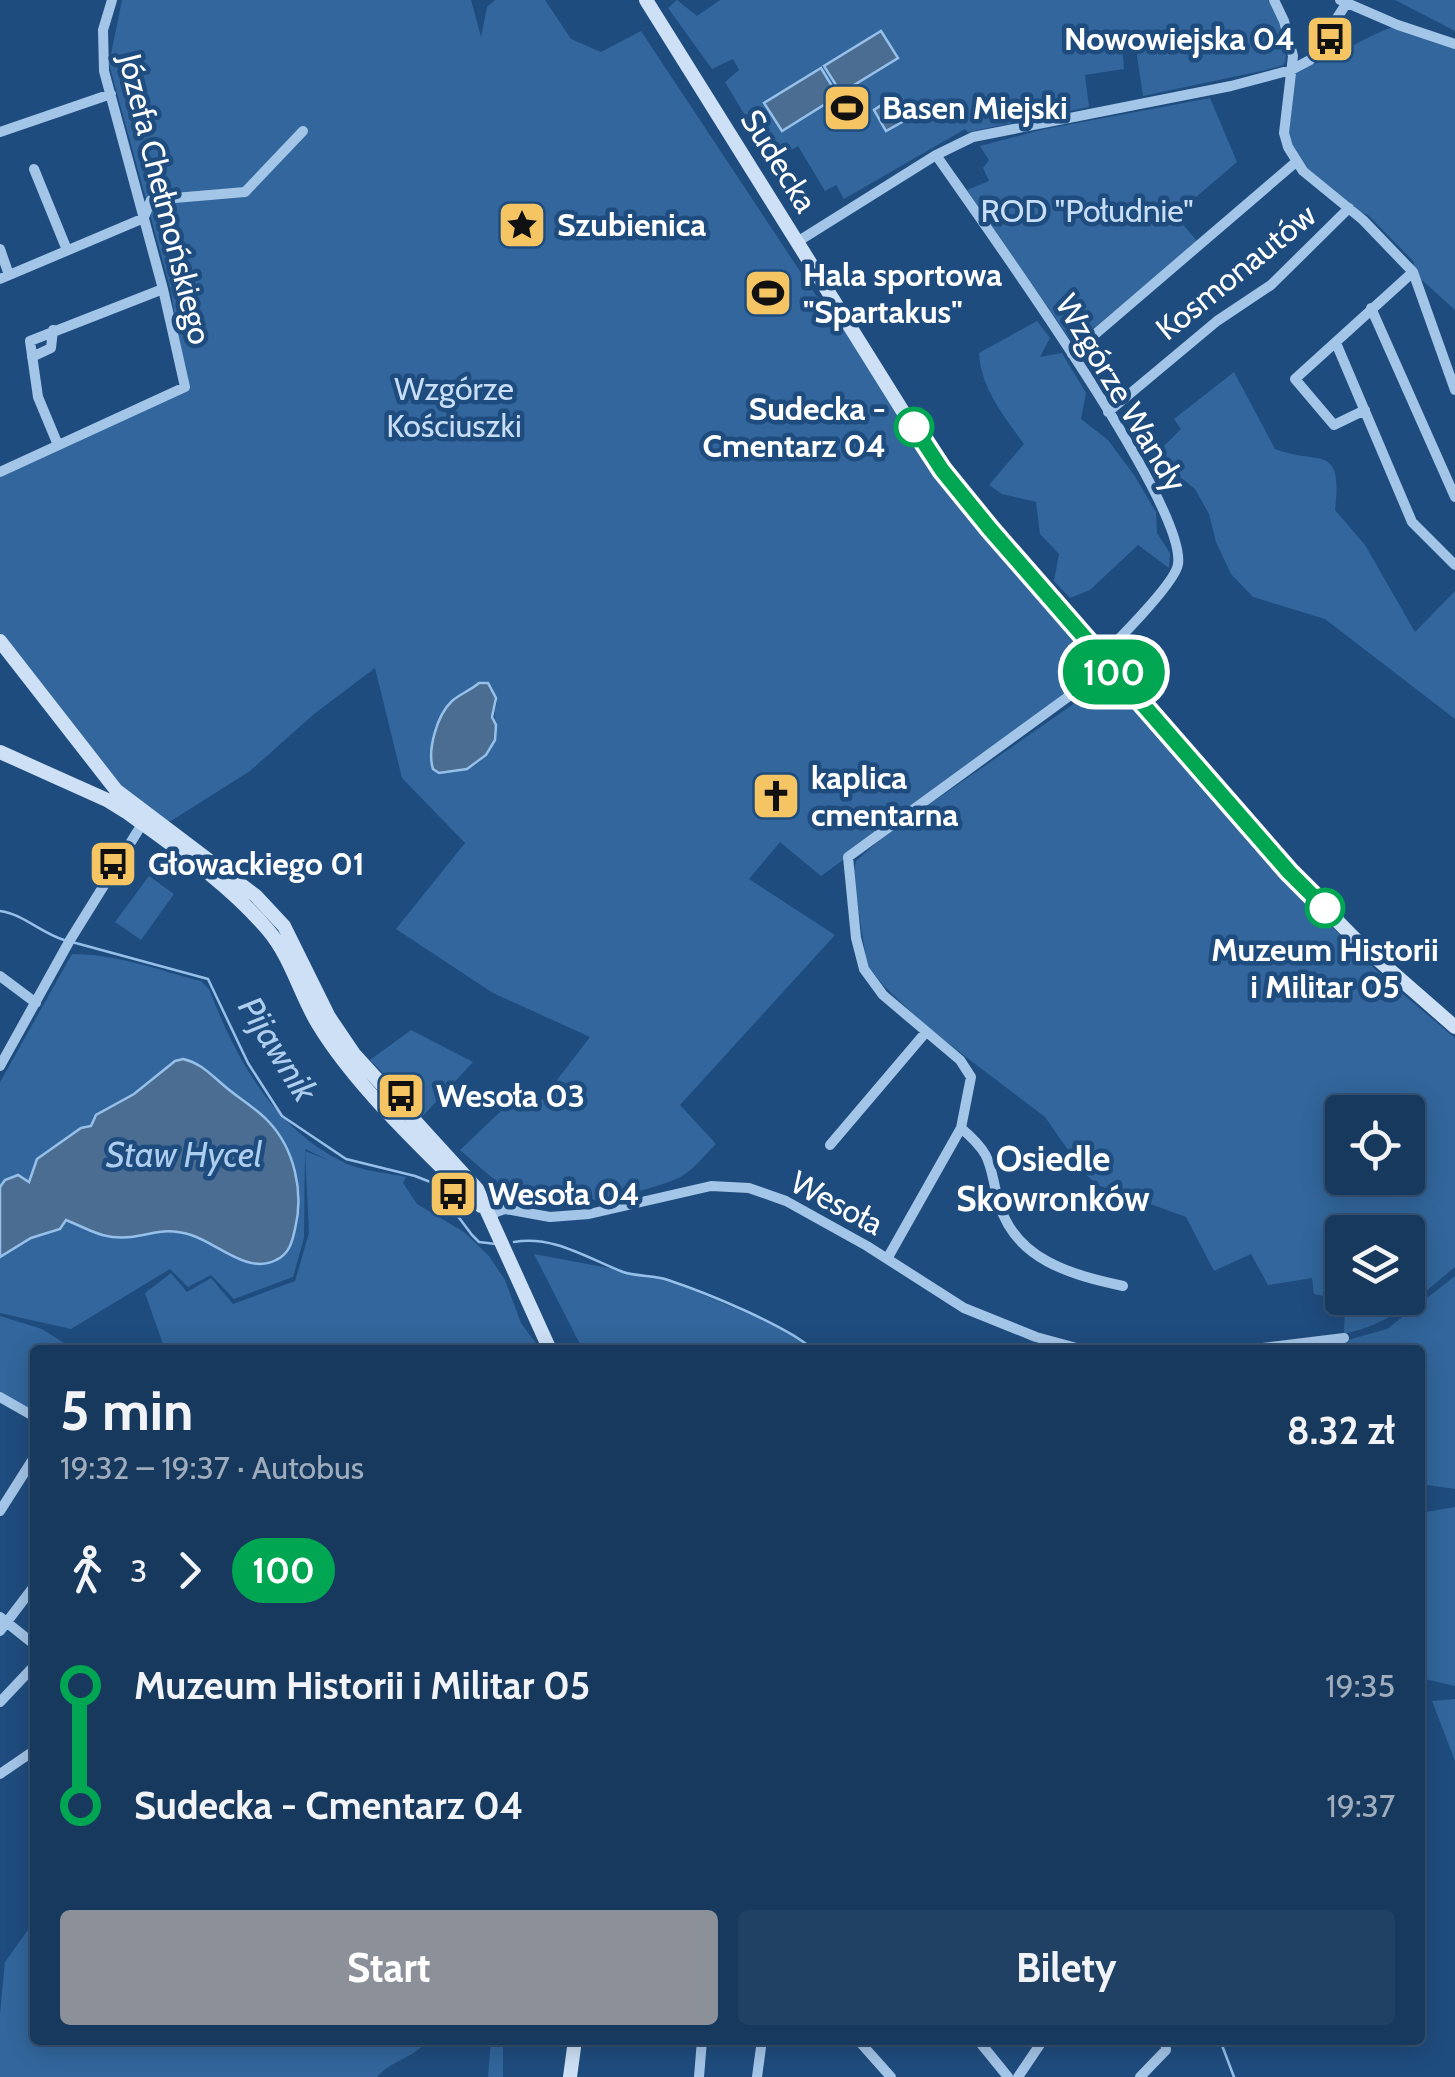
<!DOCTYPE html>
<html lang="pl">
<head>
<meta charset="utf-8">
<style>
	:root { --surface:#17395e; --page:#204064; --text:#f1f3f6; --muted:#9eacbc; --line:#365373; --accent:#8c9099 }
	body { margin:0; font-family:Cabin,sans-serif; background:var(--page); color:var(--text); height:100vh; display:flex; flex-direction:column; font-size:38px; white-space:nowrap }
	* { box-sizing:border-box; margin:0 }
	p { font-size:32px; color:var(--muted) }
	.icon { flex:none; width:55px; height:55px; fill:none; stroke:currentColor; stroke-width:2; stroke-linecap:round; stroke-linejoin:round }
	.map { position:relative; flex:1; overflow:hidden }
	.sheet { position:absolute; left:30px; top:1345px; width:1395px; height:700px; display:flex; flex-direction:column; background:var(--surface); border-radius:10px; box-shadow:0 5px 25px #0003,0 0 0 2px var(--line) }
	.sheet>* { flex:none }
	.badge { padding:0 20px; border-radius:32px; font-size:35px; line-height:65px }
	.buttons { position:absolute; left:1325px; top:1095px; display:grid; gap:20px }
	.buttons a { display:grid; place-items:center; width:100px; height:100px; border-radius:10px; background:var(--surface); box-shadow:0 5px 25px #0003,0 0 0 2px var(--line); font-size:50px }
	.map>.badge { position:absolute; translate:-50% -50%; box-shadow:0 0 0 5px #fff }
	.legs { display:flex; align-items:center; gap:15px; height:110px; padding:0 30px; font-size:32px }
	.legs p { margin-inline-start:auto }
	.summary { display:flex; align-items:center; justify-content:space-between; height:170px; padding:0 30px }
	h1 { font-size:55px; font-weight:700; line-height:75px }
	.cta { display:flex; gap:20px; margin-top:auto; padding:20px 30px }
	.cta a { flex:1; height:115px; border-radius:10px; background:var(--accent); color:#fff; font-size:40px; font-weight:700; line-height:115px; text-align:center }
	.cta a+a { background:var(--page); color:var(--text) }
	ul { padding:0 30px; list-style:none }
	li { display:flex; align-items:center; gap:35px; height:120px; font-size:38px }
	li i { display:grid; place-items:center; width:15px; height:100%; margin:0 12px; background:currentColor }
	li i::after { content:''; width:25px; height:25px; margin:-12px; border:8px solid; border-radius:50%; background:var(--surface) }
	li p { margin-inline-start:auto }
	li:first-child i { background:linear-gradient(#0000 50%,currentColor 0) }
	li:last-child i { background:linear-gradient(currentColor 50%,#0000 0) }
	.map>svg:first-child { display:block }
	.green { fill:#32669c; fill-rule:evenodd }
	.water { fill:#4c6d92; stroke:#96c0e9; stroke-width:2.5 }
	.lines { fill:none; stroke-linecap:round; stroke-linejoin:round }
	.stream { stroke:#96c0e9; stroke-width:2.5 }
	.street { stroke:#a3c5e7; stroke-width:10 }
	.secondary { stroke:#cde0f6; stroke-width:14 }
	.line-1-casing { stroke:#fff; stroke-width:22 }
	.line-1 { stroke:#00a651; stroke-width:15 }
	.stop-1-dot { fill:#fff; stroke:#00a651; stroke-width:5 }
	.labels { text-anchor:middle; stroke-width:9; stroke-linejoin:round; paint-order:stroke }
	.poi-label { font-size:32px; font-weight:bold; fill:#fff; stroke:#1f4c7e; text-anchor:start }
	.street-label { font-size:32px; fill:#fff; stroke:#1f4c7e }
	.park-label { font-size:32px; fill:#c7def6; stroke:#1f4c7e }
	.stop-label { font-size:32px; font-weight:bold; fill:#fff; stroke:#1f4c7e; text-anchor:end }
	.water-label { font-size:35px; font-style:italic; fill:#aeceef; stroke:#1f4c7e }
	.neighbourhood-label { font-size:35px; font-weight:bold; fill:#fff; stroke:#1f4c7e }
</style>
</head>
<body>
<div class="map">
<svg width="1455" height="2077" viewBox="0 0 1455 2077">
	<rect width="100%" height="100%" fill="#1f4c7e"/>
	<!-- green -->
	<path class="green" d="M122 0H471L481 37 487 7 495 0H545L571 39 601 52 641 31 821 303 831 295 927 450 1109 667 821 876 780 842 749 879 835 935 680 1105 716 1144C704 1156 690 1174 674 1180 635 1195 561 1210 520 1202L460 1150 518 1095 537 1106 590 1037 493 993 396 929 465 843 402 778 375 668 314 714 250 771 171 821 159 822 124 790 0 641V472L185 387 171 291 109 64ZM479 683H488L497 703C491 716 498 722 495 735 492 753 474 773 454 771 447 771 437 765 430 762 434 742 436 717 452 702 460 694 470 690 479 683Z
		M677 0 697 16 720 0H1268C1280 19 1291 43 1284 65L1266 70 1143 96 1135 43 1122 45 1124 69 1085 75 1089 107 968 132 965 129 844 199 836 185 825 191 798 146 772 161 725 82 739 70 733 59 712 69 668 8Z
		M1395 0H1455V31Z
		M1398 25 1455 44V310L1413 272 1414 262 1368 215 1349 208 1311 177 1287 147 1291 70C1325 66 1363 36 1398 25Z
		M1210 98 1237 162 1175 215 1197 241 1074 345 967 190 989 181 983 168 989 160 980 146 1045 129Z
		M1037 321 1050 338 1040 357 1062 353 1086 393 1081 419 1108 440 1134 475 1156 512 1157 533 1170 553 1169 568 1138 545 1090 590 1070 598 1054 581 1059 554 1040 534 1036 502 1002 494 989 485 1024 444C1004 416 981 389 979 353Z
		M1234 372 1275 449C1320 466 1343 442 1335 510L1365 545 1415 632 1455 591V719L1325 619 1253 597 1231 574 1216 542 1209 514 1195 489 1154 456 1181 429 1174 419Z
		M1108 680 1282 878 1385 979 1455 1038V1267C1417 1298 1393 1323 1344 1334L1345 1300 1314 1294 1312 1278 1268 1285 1251 1254 1214 1271 1186 1217 1098 1185 1084 1173 1045 1117 928 1028 883 985 867 965 853 875 856 861 884 836ZM1342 1112H1408V1178H1342ZM1342 1232H1408V1298H1342Z
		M149 876 174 894 141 940 115 922Z
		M72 954C118 954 157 970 201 981L209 989C236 1059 274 1129 345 1163 363 1171 387 1173 406 1177L403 1183 417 1204 464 1232 489 1256 505 1280 521 1323 541 1350H155L163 1344 145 1293 171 1273 187 1292 211 1278 233 1304 295 1281 309 1233 305 1151 330 1161 305 1149 304 1238 293 1277 234 1299 211 1275 188 1287 170 1269 71 1329 0 1313V1082Z
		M411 1030 473 1062 420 1119 413 1104 370 1060Z
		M534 1254 667 1279 795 1334 814 1350H583Z
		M1455 1276V1489L1420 1484V1350H1312L1387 1329Z
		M0 1316 42 1329 75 1350H35V1416L0 1396Z
		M1455 1507V1686L1420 1678V1513Z
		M1455 1699V1761L1432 1701Z
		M35 1920V2040H428C414 2058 392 2060 377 2077H0V2014L5 1962Z
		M491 2040H503V2077H488Z"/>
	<!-- water -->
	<path class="water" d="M881 31 898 58 841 93 824 66Z
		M821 68 838 96 782 131 764 103Z
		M895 96 901 97 911 117 886 131 874 110Z
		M479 683H488L496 698 492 717 496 725 495 740 486 755 467 769 439 773 433 769C427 750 437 715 452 701 460 694 471 690 479 683Z
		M183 1059C200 1063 208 1072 221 1083 236 1097 255 1107 268 1121 295 1149 304 1193 295 1229 292 1243 289 1254 276 1260 248 1275 217 1243 191 1235 165 1227 155 1234 131 1237 102 1240 89 1229 66 1220L60 1229 31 1238 0 1257V1187L5 1180 18 1175 29 1182 37 1159 81 1128 91 1126 96 1115 134 1094 175 1061Z"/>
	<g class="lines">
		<!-- stream -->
		<path class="stream" d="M0 911C23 914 41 933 64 940
			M72 942 208 979 248 1063 282 1116 346 1159 415 1176 433 1183 472 1235 479 1242 496 1244
			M514 1242C553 1235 587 1258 623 1272 638 1277 654 1275 668 1280 707 1293 785 1325 814 1350
			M1220 2040 1234 2077"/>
		<!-- street -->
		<path class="street" d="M1274 0 1284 21 1293 56 1284 133 1288 147 1303 171 1363 220 1413 272 1455 390
			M1340 0 1398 25 1455 44
			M0 132 111 94
			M936 155C980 219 1187 503 1178 564 1176 582 1117 641 1101 657
			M34 169 67 250
			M144 217 151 200 245 192 303 131
			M797 242 936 155 973 137 1231 86 1291 70 1310 60 1346 4
			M0 249 9 275
			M0 279 144 218
			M1371 308 1455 497
			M1336 343 1412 522 1455 565
			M1072 354 1296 162
			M32 357 51 348 53 330
			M1365 410 1334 425 1295 379 1413 272
			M1108 412 1217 321 1271 285 1349 208
			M58 445 38 397 30 341 163 289
			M0 472 185 387 163 289 104 71 103 30 112 0
			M0 976 36 1003
			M0 1066 70 940 144 821
			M961 1128C995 1157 988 1164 999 1203 1015 1260 1072 1275 1123 1286
			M830 1145 926 1032
			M492 1217 496 1212 505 1209 550 1217 589 1214 711 1186 749 1188 786 1201 867 1246 964 1308 1036 1337 1084 1350
			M887 1259 961 1128 971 1077 960 1060 883 995 864 969 856 938 848 857 1109 667
			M1247 1350 1344 1338
			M0 1397 35 1417
			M0 1511 35 1456
			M0 1617 35 1645
			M0 1631 35 1585
			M0 1702 35 1665
			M0 1774 35 1750
			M858 2040 891 2077
			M978 2040 1008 2077
			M699 2077 702 2040
			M757 2077 762 2040
			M1018 2077 1043 2040
			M1140 2077 1166 2050 1165 2040"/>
		<!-- secondary -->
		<path class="secondary" d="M646 0 927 450 958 490 1289 872 1359 943 1455 1027
			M0 641 116 790 256 896 284 926 329 1017 354 1054 477 1189 550 1350
			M0 752 107 800 128 813C176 848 229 884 268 930 291 957 300 994 318 1024 356 1087 428 1154 481 1206
			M570 2077 575 2040"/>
	</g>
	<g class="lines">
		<!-- line-1 casing -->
		<g class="line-1-casing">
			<path id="line-1" d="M914 427 942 470 990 529 1289 872 1325 908"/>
		</g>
		<!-- line-1 -->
		<use href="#line-1" class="line-1"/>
	</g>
	<!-- icons -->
	<defs>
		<g id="bus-square" transform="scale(2.5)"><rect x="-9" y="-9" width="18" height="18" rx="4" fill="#f5c563" stroke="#1f4c7e"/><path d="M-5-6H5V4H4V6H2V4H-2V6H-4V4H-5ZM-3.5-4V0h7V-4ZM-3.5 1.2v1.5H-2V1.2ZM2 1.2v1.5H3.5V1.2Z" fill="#111"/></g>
		<g id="stadium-square" transform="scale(2.5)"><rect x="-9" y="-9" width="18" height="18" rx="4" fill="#f5c563" stroke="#1f4c7e"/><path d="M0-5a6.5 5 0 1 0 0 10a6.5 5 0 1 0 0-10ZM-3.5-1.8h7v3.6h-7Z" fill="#111"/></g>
		<g id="sight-square" transform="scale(2.5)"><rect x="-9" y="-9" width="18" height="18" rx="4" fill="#f5c563" stroke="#1f4c7e"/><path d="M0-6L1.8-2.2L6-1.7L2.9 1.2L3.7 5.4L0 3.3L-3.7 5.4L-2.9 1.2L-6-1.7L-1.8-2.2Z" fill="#111"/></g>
		<g id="church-square" transform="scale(2.5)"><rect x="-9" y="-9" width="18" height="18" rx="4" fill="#f5c563" stroke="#1f4c7e"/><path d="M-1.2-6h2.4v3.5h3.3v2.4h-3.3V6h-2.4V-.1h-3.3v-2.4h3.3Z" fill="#111"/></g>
	</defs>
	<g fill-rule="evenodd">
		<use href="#bus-square" x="1330" y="39"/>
		<use href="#stadium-square" x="847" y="108"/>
		<use href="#sight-square" x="522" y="225"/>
		<use href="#stadium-square" x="768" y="293"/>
		<use href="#church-square" x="776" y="796"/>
		<use href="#bus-square" x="113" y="864"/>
		<use href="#bus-square" x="401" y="1096"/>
		<use href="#bus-square" x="453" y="1194"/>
	</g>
	<!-- markers -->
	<g class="stop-1-dot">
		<circle cx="914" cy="427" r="18"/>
		<circle cx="1325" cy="908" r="18"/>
	</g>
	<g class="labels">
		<!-- poi labels -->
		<g class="poi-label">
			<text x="1295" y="50" text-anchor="end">Nowowiejska 04</text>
			<text x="882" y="119">Basen Miejski</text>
			<text x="557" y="236">Szubienica</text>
			<text x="803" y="286">Hala sportowa<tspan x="803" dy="37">"Spartakus"</tspan></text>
			<text x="811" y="789">kaplica<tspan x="811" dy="37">cmentarna</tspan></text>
			<text x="148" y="875">Głowackiego 01</text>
			<text x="436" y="1107">Wesoła 03</text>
			<text x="488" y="1205">Wesoła 04</text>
		</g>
		<!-- street labels -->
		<g class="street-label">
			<text transform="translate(779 161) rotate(58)" y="11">Sudecka</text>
			<text transform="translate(165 199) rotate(76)" y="11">Józefa Chełmońskiego</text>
			<text transform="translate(1236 272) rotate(-39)" y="11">Kosmonautów</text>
			<text transform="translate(1121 393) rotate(59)" y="11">Wzgórze Wandy</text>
			<text transform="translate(837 1203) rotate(28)" y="11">Wesoła</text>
		</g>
		<!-- park labels -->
		<g class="park-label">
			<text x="1087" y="222">ROD "Południe"</text>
			<text x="454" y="400">Wzgórze<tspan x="454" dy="37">Kościuszki</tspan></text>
		</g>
		<!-- stop labels -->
		<g class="stop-label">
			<text x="886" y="420">Sudecka -<tspan x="886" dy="37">Cmentarz 04</tspan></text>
			<text x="1325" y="961" text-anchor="middle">Muzeum Historii<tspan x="1325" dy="37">i Militar 05</tspan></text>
		</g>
		<!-- water labels -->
		<g class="water-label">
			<text transform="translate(278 1049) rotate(58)" y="12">Pijawnik</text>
			<text x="184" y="1167">Staw Hycel</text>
		</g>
		<!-- neighbourhood labels -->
		<g class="neighbourhood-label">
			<text x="1053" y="1171">Osiedle<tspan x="1053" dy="40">Skowronków</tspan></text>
		</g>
	</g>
</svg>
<div class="buttons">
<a><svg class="icon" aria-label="locate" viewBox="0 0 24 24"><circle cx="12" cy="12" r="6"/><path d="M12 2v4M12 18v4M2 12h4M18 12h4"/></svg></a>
<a><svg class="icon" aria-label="layers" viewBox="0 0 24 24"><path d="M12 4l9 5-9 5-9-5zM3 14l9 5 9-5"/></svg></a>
</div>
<b class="badge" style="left:1114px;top:672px;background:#00a651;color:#fff">100</b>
<section class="sheet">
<div class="summary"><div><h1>5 min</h1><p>19:32 – 19:37 · Autobus</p></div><b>8.32 zł</b></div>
<div class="legs"><svg class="icon" aria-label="walk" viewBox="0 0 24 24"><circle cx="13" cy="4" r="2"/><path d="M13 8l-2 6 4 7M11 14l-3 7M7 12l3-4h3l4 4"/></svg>3<svg class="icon" aria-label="forward" viewBox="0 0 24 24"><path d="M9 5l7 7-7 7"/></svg><b class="badge" style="background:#00a651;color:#fff">100</b></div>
<ul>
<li><i style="color:#00a651"></i><b>Muzeum Historii i Militar 05</b><p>19:35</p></li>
<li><i style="color:#00a651"></i><b>Sudecka - Cmentarz 04</b><p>19:37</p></li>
</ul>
<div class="cta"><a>Start</a><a>Bilety</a></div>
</section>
</div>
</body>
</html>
